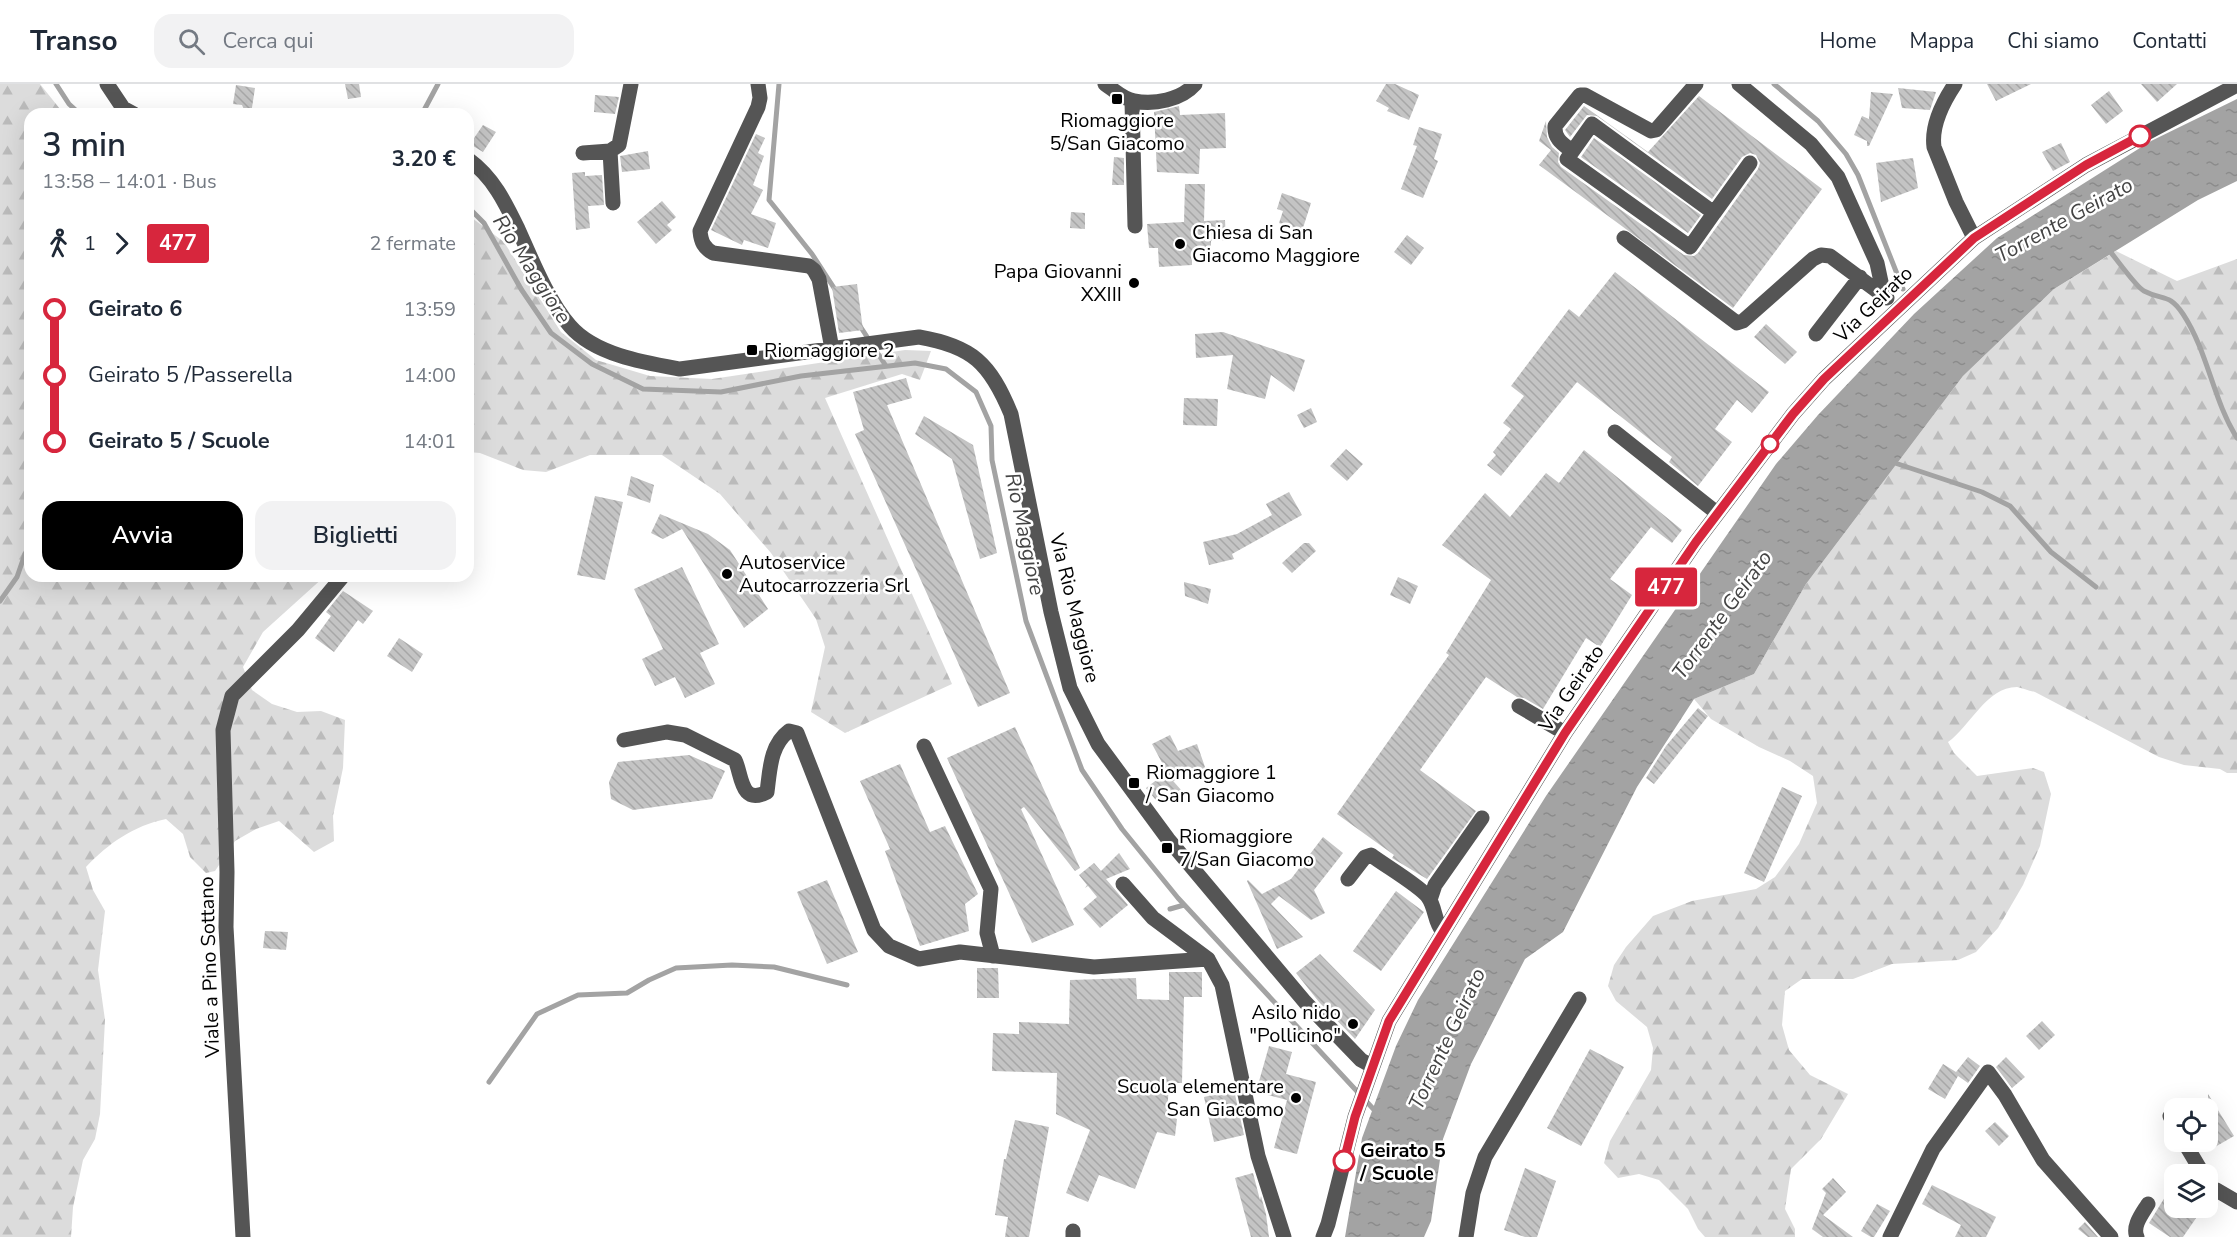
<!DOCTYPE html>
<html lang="it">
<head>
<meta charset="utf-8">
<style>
	:root { --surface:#fff; --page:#f2f2f3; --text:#1f2937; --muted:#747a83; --line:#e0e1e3; --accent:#000 }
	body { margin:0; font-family:"Nunito Sans",sans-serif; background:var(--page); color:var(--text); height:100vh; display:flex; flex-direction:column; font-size:22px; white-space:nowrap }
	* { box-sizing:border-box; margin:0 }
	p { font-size:20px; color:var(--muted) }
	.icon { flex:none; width:33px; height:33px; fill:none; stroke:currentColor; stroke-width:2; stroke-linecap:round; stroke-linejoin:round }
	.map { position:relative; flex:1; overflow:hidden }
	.panel { position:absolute; left:24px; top:24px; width:450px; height:474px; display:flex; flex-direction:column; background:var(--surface); border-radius:18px; box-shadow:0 6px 24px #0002 }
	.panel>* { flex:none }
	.badge { padding:0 12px; border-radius:4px; font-size:21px; line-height:39px }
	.controls { position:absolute; left:2164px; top:1014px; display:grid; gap:12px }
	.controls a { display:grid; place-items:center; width:54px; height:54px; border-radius:12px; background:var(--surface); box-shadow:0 6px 24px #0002; font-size:30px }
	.map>.badge { position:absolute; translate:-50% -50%; box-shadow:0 0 0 3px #fff }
	.legs { display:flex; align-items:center; gap:9px; height:66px; padding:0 18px; font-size:20px }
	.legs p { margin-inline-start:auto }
	.head { display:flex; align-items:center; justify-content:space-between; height:102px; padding:0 18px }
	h1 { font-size:33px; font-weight:600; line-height:45px }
	.button { display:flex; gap:12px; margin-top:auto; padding:12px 18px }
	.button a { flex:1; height:69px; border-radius:18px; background:var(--accent); color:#fff; font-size:24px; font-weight:600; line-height:69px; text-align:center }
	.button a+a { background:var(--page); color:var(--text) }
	ul { padding:0 18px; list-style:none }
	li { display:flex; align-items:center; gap:21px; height:66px; font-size:22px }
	li i { display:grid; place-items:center; width:9px; height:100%; margin:0 8px; background:currentColor }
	li i::after { content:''; width:15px; height:15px; margin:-8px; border:4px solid; border-radius:50%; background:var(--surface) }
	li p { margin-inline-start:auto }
	li:first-child i { background:linear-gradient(#0000 50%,currentColor 0) }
	li:last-child i { background:linear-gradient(currentColor 50%,#0000 0) }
	header { display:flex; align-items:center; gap:36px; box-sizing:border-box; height:84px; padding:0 30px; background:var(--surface); border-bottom:2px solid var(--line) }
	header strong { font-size:28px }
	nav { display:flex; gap:33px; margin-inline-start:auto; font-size:21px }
	.search { width:420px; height:54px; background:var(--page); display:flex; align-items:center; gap:15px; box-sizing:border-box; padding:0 21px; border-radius:18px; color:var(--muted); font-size:22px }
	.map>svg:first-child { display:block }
	.forest { fill:url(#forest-firs) }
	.water { fill:url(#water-ripples) }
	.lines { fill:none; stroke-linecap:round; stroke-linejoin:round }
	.stream { stroke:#a3a3a3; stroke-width:5 }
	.building { fill:url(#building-back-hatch) }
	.minor { stroke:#555; stroke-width:15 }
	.line-1-casing { stroke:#fff; stroke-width:14 }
	.line-1 { stroke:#d7263d; stroke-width:9 }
	.poi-dot { fill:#000; stroke:#fff; stroke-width:2 }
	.stop-1-dot { fill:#fff; stroke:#d7263d; stroke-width:3 }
	.labels { text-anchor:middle; stroke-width:5; stroke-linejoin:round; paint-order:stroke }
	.poi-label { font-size:20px; fill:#000; stroke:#fff; text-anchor:start }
	.street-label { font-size:20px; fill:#000; stroke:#fff }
	.stop-label { font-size:20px; font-weight:bold; fill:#000; stroke:#fff; text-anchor:start }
	.water-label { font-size:21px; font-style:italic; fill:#444; stroke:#fff }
</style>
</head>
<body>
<header>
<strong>Transo</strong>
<div class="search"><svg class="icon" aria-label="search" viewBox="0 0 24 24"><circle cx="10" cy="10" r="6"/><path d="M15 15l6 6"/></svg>Cerca qui</div>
<nav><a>Home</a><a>Mappa</a><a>Chi siamo</a><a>Contatti</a></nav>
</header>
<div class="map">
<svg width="2237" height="1153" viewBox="0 0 2237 1153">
	<defs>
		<pattern id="forest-firs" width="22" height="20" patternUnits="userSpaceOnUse" patternTransform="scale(1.5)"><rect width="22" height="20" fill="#dcdcdc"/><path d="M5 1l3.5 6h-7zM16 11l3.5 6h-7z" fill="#bbb"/></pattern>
		<pattern id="water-ripples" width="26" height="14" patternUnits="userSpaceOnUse" patternTransform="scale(1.5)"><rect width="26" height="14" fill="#a3a3a3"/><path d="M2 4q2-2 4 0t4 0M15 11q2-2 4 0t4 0" fill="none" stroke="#8b8b8b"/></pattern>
		<pattern id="building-back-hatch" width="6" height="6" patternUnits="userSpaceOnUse" patternTransform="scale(1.5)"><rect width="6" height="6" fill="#c4c4c4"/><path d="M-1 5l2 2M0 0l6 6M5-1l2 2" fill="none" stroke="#a7a7a7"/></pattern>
	</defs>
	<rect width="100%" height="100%" fill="#fff"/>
	<!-- forest -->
	<path class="forest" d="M0 0H40L64 30H30V492H325L263 548 243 583 252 606 272 620 297 628 321 627 345 636 343 684 333 732 334 757 314 768 279 737 256 745 235 757 215 787 206 789 190 773 183 750 166 735C133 742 109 759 86 783L93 806 105 827 98 886 105 936 100 1030 95 1055 83 1076 73 1123 71 1153H0Z
		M468 131 504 158 561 248 596 276 650 292 712 295 905 266 931 267 920 296 902 290 825 314 952 600 845 649 811 628 825 563 816 535 771 469 720 410 662 371H590L546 388 523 386 480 369 468 368Z
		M2116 167 2177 197 2237 175V689H2227L2220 685 2184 681 2159 673 2035 608C2029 607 2022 604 2017 603 1986 603 1970 643 1948 658L1954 669 1977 692 2033 684 2044 688 2051 710 2040 762 2023 801 1998 844 1976 868 1958 876 1892 880 1853 895H1802L1785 907 1782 941 1789 966 1810 991 1848 1010 1821 1055 1791 1085 1785 1125 1795 1145V1153H1705L1698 1145 1688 1125 1659 1096 1639 1090 1618 1094 1604 1079 1610 1057 1651 986 1653 964 1647 943 1616 917 1608 902 1614 881 1626 863 1653 832 1692 817 1756 805 1775 793 1799 760 1817 719 1813 692 1790 677 1759 663 1711 635 1694 615 1754 590 1806 500 1963 292 2054 205Z"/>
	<!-- water -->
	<path class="water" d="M2237 15V97L2198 116 2054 205 1963 292 1806 500 1754 590 1694 615 1637 703 1563 848 1525 875 1471 980 1443 1055 1431 1137 1424 1153H1345L1362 1054 1396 962 1418 916 1546 712 1776 380 1818 331 1914 230 1997 154 2151 57Z"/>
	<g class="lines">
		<!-- stream -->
		<path class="stream" d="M56 0 69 20 80 30
			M779 0 769 116 812 170 836 207
			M1774 0 1818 37 1846 70 1858 91 1903 205
			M422 30 438 0
			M468 123 484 139 521 205 551 249 592 280 643 305 721 308 801 292 915 279 946 285 976 308 991 342 992 376 1026 537 1082 686 1122 745 1178 814 1378 1030
			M2108 165C2116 174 2136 203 2144 207 2163 217 2169 209 2183 230 2208 268 2213 316 2237 354
			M860 242 886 282
			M1892 378 1982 408 2010 422 2051 468 2096 503
			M0 517 17 493 25 470 30 463
			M1170 825 1184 821
			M489 998 537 930 578 911 627 909 649 896 676 884 732 881 774 883 847 901"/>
	</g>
	<!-- building -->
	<path class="building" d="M345 0H359L361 13 348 15Z
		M1386 0H1395L1419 11 1409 36 1387 27 1389 24 1376 17Z
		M1987 0H2031L1996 17Z
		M2141 0H2177L2157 18Z
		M236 1 255 4 251 30H246L242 21 233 20Z
		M1898 4 1936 8 1930 26 1902 24Z
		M2109 7 2123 27 2106 40 2091 21Z
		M1871 8 1893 10 1869 62H1867V57L1854 51 1862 32 1869 35Z
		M595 11 619 13 615 30 594 28Z
		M1699 12 1822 105 1733 224 1539 81 1551 66 1539 57 1546 37 1547 53 1552 63 1559 69 1558 78 1561 83 1684 171 1694 172 1698 169 1758 85 1760 79 1756 71 1750 69 1742 73 1712 115 1597 32 1587 31 1570 53 1565 46 1584 22 1648 68Z
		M1179 22 1180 31 1225 29 1226 64 1200 65 1199 90 1157 88 1154 28Z
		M483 41 496 48 483 68 470 60Z
		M1419 43 1442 50 1434 75 1438 77 1423 114 1401 105 1417 62 1413 61Z
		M756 50 765 54 758 69 764 72 753 101 763 106 751 130 776 139 768 164 744 156 742 161 711 146Z
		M1594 54 1701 131 1688 149 1581 73Z
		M2061 59 2070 78 2053 87 2042 68Z
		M648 67 650 85 622 88 620 72Z
		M1114 73 1124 74V101H1112Z
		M1913 74 1918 104 1881 118 1876 79Z
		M585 88V92L602 91 604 121 588 122 590 144 576 146 572 89Z
		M1185 100H1205L1204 137 1225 136 1226 156 1211 157V169L1192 170V181L1159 183 1158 164H1149L1147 140 1184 138Z
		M1282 109 1311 119 1302 147 1279 139 1283 127 1277 125Z
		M662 117 676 133 667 141 672 146 656 160 637 138Z
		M1071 128 1085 129V145L1070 144Z
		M1407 151 1424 164 1411 181 1394 168Z
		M1615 188 1769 308 1752 329 1737 316 1715 345 1732 358 1698 402 1669 378 1672 373 1577 298 1501 392 1487 381 1496 371 1493 368 1511 345 1503 339 1524 312 1511 302 1569 225 1579 233Z
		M857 200 863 246 839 249 832 203Z
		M1766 240 1797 268 1785 280 1754 253Z
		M1223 248 1305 276 1294 308 1271 291 1265 315 1227 305 1233 271 1196 274 1195 250Z
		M906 294 912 314 887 321 1010 609 978 623 855 350 864 346 853 308Z
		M1184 314 1218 315 1217 342 1183 341Z
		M1311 324 1317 338 1304 344 1297 331Z
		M924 332 973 361 997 469 980 475 952 375 915 350Z
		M1346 365 1363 380 1347 397 1330 382Z
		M1584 366 1682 446 1672 459 1651 443 1610 495 1632 511 1600 563 1586 554 1543 625 1524 614 1517 613 1486 593 1420 686 1476 727 1427 795 1392 774 1394 771 1337 730 1449 571 1446 569 1491 496 1442 461 1485 409 1510 433 1546 389 1559 399Z
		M631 392 654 401 650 419 627 411Z
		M1289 408 1302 431 1232 470 1234 475 1209 481 1203 458 1237 450 1272 431 1266 420Z
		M595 412 623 418 605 496 577 491Z
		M660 430 708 450 730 466 768 525 744 544 682 445 663 455 651 449Z
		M1304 459H1309L1316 467 1292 489 1282 479Z
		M682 483 719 560 700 569 715 600 685 614 675 593 655 602 642 575 663 565 634 505Z
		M1398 493 1418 502 1410 520 1390 511Z
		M1184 498 1211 505 1208 520 1185 512Z
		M343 507 373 527 363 540 358 536 334 568 315 554 331 532 326 528Z
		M399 554 423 570 412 588 387 572Z
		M1698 624 1708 632 1654 700 1646 694 1666 662Z
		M1015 643 1080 784 1075 787 1024 723 1021 725 1074 841 1032 859 947 674Z
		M1170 651 1178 667 1197 660 1206 686 1173 697 1182 707 1167 719 1166 717 1159 720 1146 704 1167 688 1152 660Z
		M689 671 725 687 712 715 633 726 611 715 609 698 618 678Z
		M900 680 930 748 945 742 978 810 965 820 969 847 920 862 885 767 890 765 860 697Z
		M1782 703 1802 712 1764 798 1744 789Z
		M1323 753 1343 769 1314 806 1325 829 1311 836 1279 812 1271 820 1303 853 1277 865 1247 797 1248 796 1262 810 1291 795Z
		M1119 769 1130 785 1106 795 1128 821 1100 844 1083 825 1097 813 1088 802 1085 804 1087 801 1079 791 1094 779 1101 787Z
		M827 796 858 868 827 880 797 808Z
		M1396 807 1424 828 1381 887 1353 867Z
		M265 847 288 848 286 866 263 864Z
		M1320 870 1375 926 1355 955 1319 918 1296 889Z
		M977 884H998L999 914H977Z
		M1169 888H1202V913H1184L1182 999H1169L1167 1031 1177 1035 1175 1052 1157 1048 1135 1105 1099 1091 1088 1118 1066 1109 1090 1046 1056 1030 1057 989 992 987 993 949 1019 950V938L1069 940 1070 896 1136 894 1137 915 1169 916Z
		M2042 937 2055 951 2039 966 2026 952Z
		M1269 962 1292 968 1286 990 1316 998 1297 1070 1274 1064 1287 1016 1256 1008Z
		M1590 965 1624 983 1581 1062 1547 1044Z
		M1968 973 1980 982 1968 999 1958 992 1945 1015 1928 1005 1943 980 1956 988Z
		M2006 973 2025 993 2012 1004 1996 983Z
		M1234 1006 1244 1051 1214 1058 1204 1013Z
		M2208 1010 2234 1052 2208 1067Z
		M1015 1036 1049 1043 1029 1153H1005L1008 1133 995 1131 1004 1075H1006Z
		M1995 1038 2009 1052 1999 1062 1985 1047Z
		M1525 1084 1556 1097 1537 1153H1525L1504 1146Z
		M1253 1089 1260 1116 1261 1112 1266 1130 1269 1153H1251L1235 1094Z
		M1833 1094 1846 1108 1823 1131 1853 1153H1823L1812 1145 1826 1109 1822 1105Z
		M1932 1101 1996 1133 1986 1153H1955L1961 1141 1922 1120Z
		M2165 1113 2175 1120V1124H2203L2183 1153H2170L2149 1139Z
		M1877 1120 1890 1127 1874 1153H1871L1861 1147Z
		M2085 1138 2098 1153H2088L2078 1145Z"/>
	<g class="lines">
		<!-- minor -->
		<path class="minor" d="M107 0 123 24 134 30
			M758 0 760 14 758 23 700 147C701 158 704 164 713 169L809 182 814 186 819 195 832 265
			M1105 0C1114 6 1123 15 1134 17 1154 21 1181 16 1195 0
			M1739 0 1811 60 1838 93 1877 179 1884 212 1887 214
			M1955 0C1943 18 1931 41 1934 63L1956 118 1974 154
			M1132 17 1135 142
			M1592 40 1714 129 1690 163 1567 75Z
			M610 67 613 119
			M1572 67C1563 60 1554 55 1555 42L1580 11H1585L1651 47 1656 46 1696 0
			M583 69 610 67 619 61 631 0
			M468 75C493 93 505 118 518 145 532 176 548 217 570 242 595 271 646 279 680 285L919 253C972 262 990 279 1011 330L1051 528 1070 604 1098 660 1168 755 1305 918 1361 976 1372 982
			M1714 129 1750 79
			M1624 154 1737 239 1743 237 1813 175 1821 171 1830 172 1884 212
			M1816 250 1860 193
			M1615 348 1717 429
			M1519 622 1565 649
			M624 656 667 648 685 651 735 676C742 690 740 722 767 708 770 686 770 661 789 647L797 649 874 846 889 862 919 875 960 868 1094 883 1208 875
			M924 662 991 805 987 849 993 872
			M1348 795 1365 773 1371 771C1384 781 1420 802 1428 813 1436 824 1434 838 1443 848
			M1123 800 1153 834 1208 875 1222 901 1258 1072 1284 1153
			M1430 816 1435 801 1482 734
			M2170 1032 2175 1041
			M2184 1058 2203 1090
			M2208 1097 2213 1104 2237 1118
			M243 1153 226 843 227 788 223 646 232 612 298 546 343 492
			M1073 1153V1147
			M1323 1153 1328 1140 1355 1033 1389 937 1565 649 1696 458 1793 330 1824 295 1974 154 2086 81 2237 1
			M1466 1153 1473 1109 1485 1073 1579 915
			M1890 1153 1933 1065 1988 988 2005 1011 2043 1076 2111 1153
			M2137 1153C2132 1142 2142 1130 2148 1120"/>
	</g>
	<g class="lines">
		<!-- line-1 casing -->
		<g class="line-1-casing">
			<path id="line-1" d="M1344 1077 1355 1033 1389 937 1565 649 1696 458 1793 330 1824 295 1974 154 2086 81 2140 52"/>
		</g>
		<!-- line-1 -->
		<use href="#line-1" class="line-1"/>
	</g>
	<!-- markers -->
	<g class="poi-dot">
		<rect x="1111" y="9" width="12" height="12" rx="3"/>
		<circle cx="1180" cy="160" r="6"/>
		<circle cx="1134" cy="199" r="6"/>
		<rect x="746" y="260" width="12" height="12" rx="3"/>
		<circle cx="727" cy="490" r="6"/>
		<rect x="1128" y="693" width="12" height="12" rx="3"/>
		<rect x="1161" y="758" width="12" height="12" rx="3"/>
		<circle cx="1353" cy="940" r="6"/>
		<circle cx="1296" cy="1014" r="6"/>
	</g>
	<g class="stop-1-dot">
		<circle cx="2140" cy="52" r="10"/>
		<circle cx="1770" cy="360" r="8"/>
		<circle cx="1344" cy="1077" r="10"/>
	</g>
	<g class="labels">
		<!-- poi labels -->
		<g class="poi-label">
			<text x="1117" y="43" text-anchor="middle">Riomaggiore<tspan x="1117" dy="23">5/San Giacomo</tspan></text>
			<text x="1192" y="155">Chiesa di San<tspan x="1192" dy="23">Giacomo Maggiore</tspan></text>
			<text x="1122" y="194" text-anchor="end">Papa Giovanni<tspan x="1122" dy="23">XXIII</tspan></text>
			<text x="764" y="273">Riomaggiore 2</text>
			<text x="739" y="485">Autoservice<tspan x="739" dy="23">Autocarrozzeria Srl</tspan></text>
			<text x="1146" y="695">Riomaggiore 1<tspan x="1146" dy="23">/ San Giacomo</tspan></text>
			<text x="1179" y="759">Riomaggiore<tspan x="1179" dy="23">7/San Giacomo</tspan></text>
			<text x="1341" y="935" text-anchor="end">Asilo nido<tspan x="1341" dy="23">"Pollicino"</tspan></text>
			<text x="1284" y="1009" text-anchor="end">Scuola elementare<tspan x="1284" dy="23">San Giacomo</tspan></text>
		</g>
		<!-- street labels -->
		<g class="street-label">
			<text transform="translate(1873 220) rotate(-44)" y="7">Via Geirato</text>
			<text transform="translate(1075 524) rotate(76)" y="7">Via Rio Maggiore</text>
			<text transform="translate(1571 604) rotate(-56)" y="7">Via Geirato</text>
			<text transform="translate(209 883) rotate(-92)" y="7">Viale a Pino Sottano</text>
		</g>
		<!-- stop labels -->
		<g class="stop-label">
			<text x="1360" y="1073">Geirato 5<tspan x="1360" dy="23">/ Scuole</tspan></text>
		</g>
		<!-- water labels -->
		<g class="water-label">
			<text transform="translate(2064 136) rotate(-29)" y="7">Torrente Geirato</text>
			<text transform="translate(532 185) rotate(57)" y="7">Rio Maggiore</text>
			<text transform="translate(1025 450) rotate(78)" y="7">Rio Maggiore</text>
			<text transform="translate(1722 531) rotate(-54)" y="7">Torrente Geirato</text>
			<text transform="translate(1447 955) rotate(-65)" y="7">Torrente Geirato</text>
		</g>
	</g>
</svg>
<div class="controls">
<a><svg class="icon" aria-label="locate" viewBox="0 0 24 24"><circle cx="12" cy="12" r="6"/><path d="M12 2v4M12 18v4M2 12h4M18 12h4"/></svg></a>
<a><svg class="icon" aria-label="layers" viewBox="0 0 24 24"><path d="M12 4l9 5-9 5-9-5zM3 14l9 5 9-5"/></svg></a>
</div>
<b class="badge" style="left:1666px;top:503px;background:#d7263d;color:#fff">477</b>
<section class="panel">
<div class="head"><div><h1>3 min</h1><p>13:58 – 14:01 · Bus</p></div><b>3.20 €</b></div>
<div class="legs"><svg class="icon" aria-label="walk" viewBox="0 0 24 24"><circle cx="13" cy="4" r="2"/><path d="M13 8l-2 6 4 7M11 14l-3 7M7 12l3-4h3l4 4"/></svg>1<svg class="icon" aria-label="forward" viewBox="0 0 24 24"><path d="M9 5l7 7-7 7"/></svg><b class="badge" style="background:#d7263d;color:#fff">477</b><p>2 fermate</p></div>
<ul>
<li><i style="color:#d7263d"></i><b>Geirato 6</b><p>13:59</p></li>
<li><i style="color:#d7263d"></i><span>Geirato 5 /Passerella</span><p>14:00</p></li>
<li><i style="color:#d7263d"></i><b>Geirato 5 / Scuole</b><p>14:01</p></li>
</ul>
<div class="button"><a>Avvia</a><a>Biglietti</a></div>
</section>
</div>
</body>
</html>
